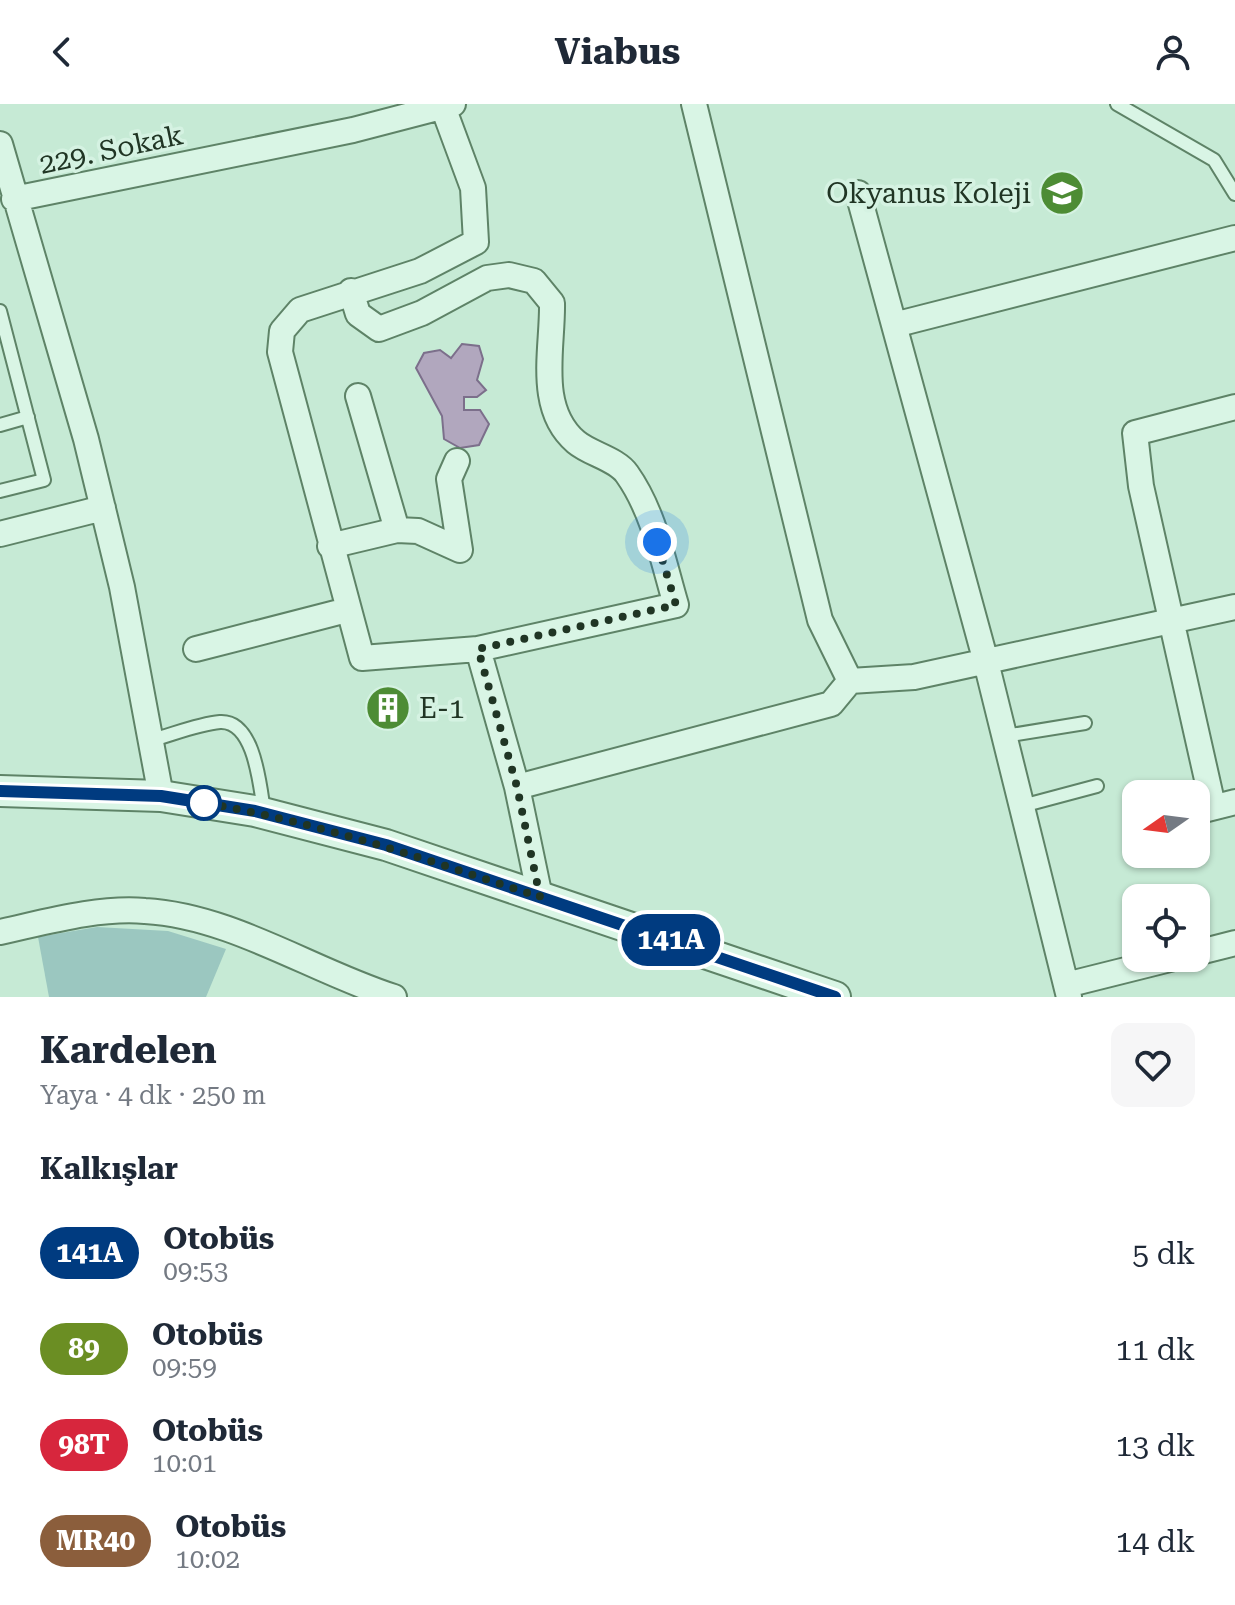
<!DOCTYPE html>
<html lang="tr">
<head>
<meta charset="utf-8">
<style>
	:root { --surface:#fff; --page:#f6f6f7; --text:#1f2937; --muted:#747a83 }
	body { margin:0; font-family:"Roboto Serif",serif; background:var(--page); color:var(--text); height:100vh; display:flex; flex-direction:column; font-size:30px; white-space:nowrap }
	* { box-sizing:border-box; margin:0 }
	p { font-size:26px; color:var(--muted) }
	.icon { flex:none; width:44px; height:44px; fill:none; stroke:currentColor; stroke-width:2; stroke-linecap:round; stroke-linejoin:round }
	.map { position:relative; height:893px; overflow:hidden }
	.side { display:flex; flex-direction:column; background:var(--surface); flex:1 }
	.side>* { flex:none }
	.badge { padding:0 16px; border-radius:26px; font-size:28px; line-height:52px }
	.needle { width:52px; rotate:256deg }
	.tools { position:absolute; left:1122px; top:676px; display:grid; gap:16px }
	.tools a { display:grid; place-items:center; width:88px; height:88px; border-radius:16px; background:var(--surface); box-shadow:0 2px 6px #0004; font-size:40px }
	.you { position:absolute; width:40px; height:40px; margin:-20px; border:6px solid #fff; border-radius:50%; background:#1a73e8; box-shadow:0 0 0 12px #1a73e833 }
	.map>.badge { position:absolute; translate:-50% -50%; box-shadow:0 0 0 4px #fff }
	h2 { padding:0 40px; font-size:30px; line-height:72px }
	.round { display:grid; place-items:center; flex:none; width:84px; height:84px; border-radius:16px; background:var(--page) }
	.overview { display:flex; align-items:center; justify-content:space-between; height:136px; padding:0 40px }
	h1 { font-size:38px; font-weight:700; line-height:60px }
	ul { padding:0; list-style:none }
	li { display:flex; align-items:center; gap:24px; height:96px; padding:0 40px }
	li div { flex:1 }
	li b { display:block; font-size:30px }
	li em { font-style:normal }
	li .badge { min-width:88px; font-weight:700; text-align:center }
	header { display:flex; justify-content:space-between; align-items:center; height:104px; padding:0 40px; background:var(--surface); font-size:36px; font-weight:700 }
	.map>svg:first-child { display:block }
	.green { fill:#9bc7c0 }
	.water { fill:#b1a7be; stroke:#7c6f8b; stroke-width:2 }
	.lines { fill:none; stroke-linecap:round; stroke-linejoin:round }
	.service-casing { stroke:#5e8367; stroke-width:16 }
	.minor-casing { stroke:#5e8367; stroke-width:28 }
	.tertiary-casing { stroke:#5e8367; stroke-width:34 }
	.service { stroke:#d9f5e5; stroke-width:12 }
	.minor { stroke:#d9f5e5; stroke-width:24 }
	.tertiary { stroke:#d9f5e5; stroke-width:30 }
	.line-casing { stroke:#fff; stroke-width:18 }
	.line { stroke:#003b80; stroke-width:12 }
	.walk { stroke:#203524; stroke-width:8; stroke-dasharray:0 14.4 }
	.stop-dot { fill:#fff; stroke:#003b80; stroke-width:4 }
	.labels { text-anchor:middle; stroke-width:7; stroke-linejoin:round; paint-order:stroke }
	.street-label { font-size:28px; fill:#203524; stroke:#d5f2e2 }
	.poi-label { font-size:28px; fill:#203524; stroke:#d5f2e2; text-anchor:end }
</style>
</head>
<body>
<header><svg class="icon" aria-label="back" viewBox="0 0 24 24"><path d="M15 5l-7 7 7 7"/></svg>Viabus<svg class="icon" aria-label="person" viewBox="0 0 24 24"><circle cx="12" cy="8" r="4"/><path d="M4 21q1-7 8-7t8 7"/></svg></header>
<div class="map">
<svg width="1235" height="893" viewBox="0 0 1235 893">
	<rect width="100%" height="100%" fill="#c6ead5"/>
	<!-- green -->
	<path class="green" d="M97 823 168 827 226 845 206 893H49L38 833Z"/>
	<!-- water -->
	<path class="water" d="M462 240 479 242 483 255 477 276 486 286 477 293H464V306H480L489 320 479 341 460 344 444 335 442 312 416 264 424 249 440 246 451 254Z"/>
	<g class="lines">
		<!-- service casing -->
		<g class="service-casing">
			<path id="service" d="M1117 0 1214 56 1235 90
				M0 207 44 376 0 387
				M0 321 28 313
				M1005 632 1085 619
				M152 636C174 630 198 620 220 618 255 616 260 683 264 707
				M1022 702 1097 682"/>
		</g>
		<!-- minor casing -->
		<g class="minor-casing">
			<path id="minor" d="M439 0 443 3 473 84 476 138 420 167 300 206 282 227 280 248 362 554 478 545
				M694 0 820 516 850 577
				M0 40 86 335 122 483 161 692
				M858 89 986 558 1069 893
				M14 95 353 26 453 0
				M351 187 358 210 379 225 422 209 487 174 509 171 534 177 552 199C553 244 536 304 576 338 590 350 617 355 627 370 654 408 663 457 676 501L478 545 517 683 540 793
				M894 221 1235 134
				M358 292 397 426
				M0 430 103 404
				M330 442 397 426 418 427 460 446 449 375 457 357
				M196 545 347 506
				M517 683 831 600 850 577 914 573 1235 503
				M1213 702 1141 382 1135 329 1235 303
				M1196 708 1235 698
				M0 828C46 818 98 803 145 807 232 812 312 867 394 893
				M1196 849 1235 839
				M1066 881 1174 854"/>
		</g>
		<!-- tertiary casing -->
		<g class="tertiary-casing">
			<path id="tertiary" d="M0 687 161 692 255 707 386 741 835 893"/>
		</g>
		<!-- service -->
		<use href="#service" class="service"/>
		<!-- minor -->
		<use href="#minor" class="minor"/>
		<!-- tertiary -->
		<use href="#tertiary" class="tertiary"/>
	</g>
	<g class="lines">
		<!-- line casing -->
		<g class="line-casing">
			<path id="line" d="M0 687 161 692 255 707 386 741 835 893"/>
		</g>
		<!-- line -->
		<use href="#line" class="line"/>
		<!-- walk -->
		<path class="walk" d="M204 699 192 697C312 716 425 755 540 793L517 683 478 545 676 501 657 438"/>
	</g>
	<!-- icons -->
	<defs>
		<g id="school-disc" transform="scale(2.3)"><circle r="9.5" fill="#4d8c34" stroke="#d5f2e2"/><path d="M0-5L7-2L0 1L-7-2ZM-4 1L0 2.5L4 1V4Q0 6-4 4Z" fill="#fff"/></g>
		<g id="building-disc" transform="scale(2.3)"><circle r="9.5" fill="#4d8c34" stroke="#d5f2e2"/><path d="M-4-6H4V6H1V3H-1V6H-4ZM-2.5-4.3h1.7v1.8h-1.7ZM.8-4.3h1.7v1.8H.8ZM-2.5-1h1.7V.8h-1.7ZM.8-1h1.7V.8H.8Z" fill="#fff"/></g>
	</defs>
	<g fill-rule="evenodd">
		<use href="#school-disc" x="1062" y="89"/>
		<use href="#building-disc" x="388" y="604"/>
	</g>
	<!-- markers -->
	<circle class="stop-dot" cx="204" cy="699" r="16"/>
	<g class="labels">
		<!-- street labels -->
		<g class="street-label">
			<text transform="translate(111 45) rotate(-12)" y="10">229. Sokak</text>
		</g>
		<!-- poi labels -->
		<g class="poi-label">
			<text x="1031" y="99">Okyanus Koleji</text>
			<text x="419" y="614" text-anchor="start">E-1</text>
		</g>
	</g>
</svg>
<div class="tools">
<a><svg class="needle" viewBox="-14 -14 28 28"><path d="M0-13l5 13h-10z" fill="#e53935"/><path d="M0 13l5-13h-10z" fill="#747a83"/></svg></a>
<a><svg class="icon" aria-label="locate" viewBox="0 0 24 24"><circle cx="12" cy="12" r="6"/><path d="M12 2v4M12 18v4M2 12h4M18 12h4"/></svg></a>
</div>
<div class="you" style="left:657px;top:438px"></div>
<b class="badge" style="left:671px;top:836px;background:#003b80;color:#fff">141A</b>
</div>
<section class="side">
<div class="overview"><div><h1>Kardelen</h1><p>Yaya · 4 dk · 250 m</p></div><a class="round"><svg class="icon" aria-label="heart" viewBox="0 0 24 24"><path d="M12 20l-8-8c-3-5 5-10 8-4 3-6 11-1 8 4z"/></svg></a></div>
<h2>Kalkışlar</h2>
<ul>
<li><span class="badge" style="background:#003b80;color:#fff">141A</span><div><b>Otobüs</b><p>09:53</p></div><em>5 dk</em></li>
<li><span class="badge" style="background:#6b8e23;color:#fff">89</span><div><b>Otobüs</b><p>09:59</p></div><em>11 dk</em></li>
<li><span class="badge" style="background:#d7263d;color:#fff">98T</span><div><b>Otobüs</b><p>10:01</p></div><em>13 dk</em></li>
<li><span class="badge" style="background:#8b5e3c;color:#fff">MR40</span><div><b>Otobüs</b><p>10:02</p></div><em>14 dk</em></li>
</ul>
</section>
</body>
</html>
